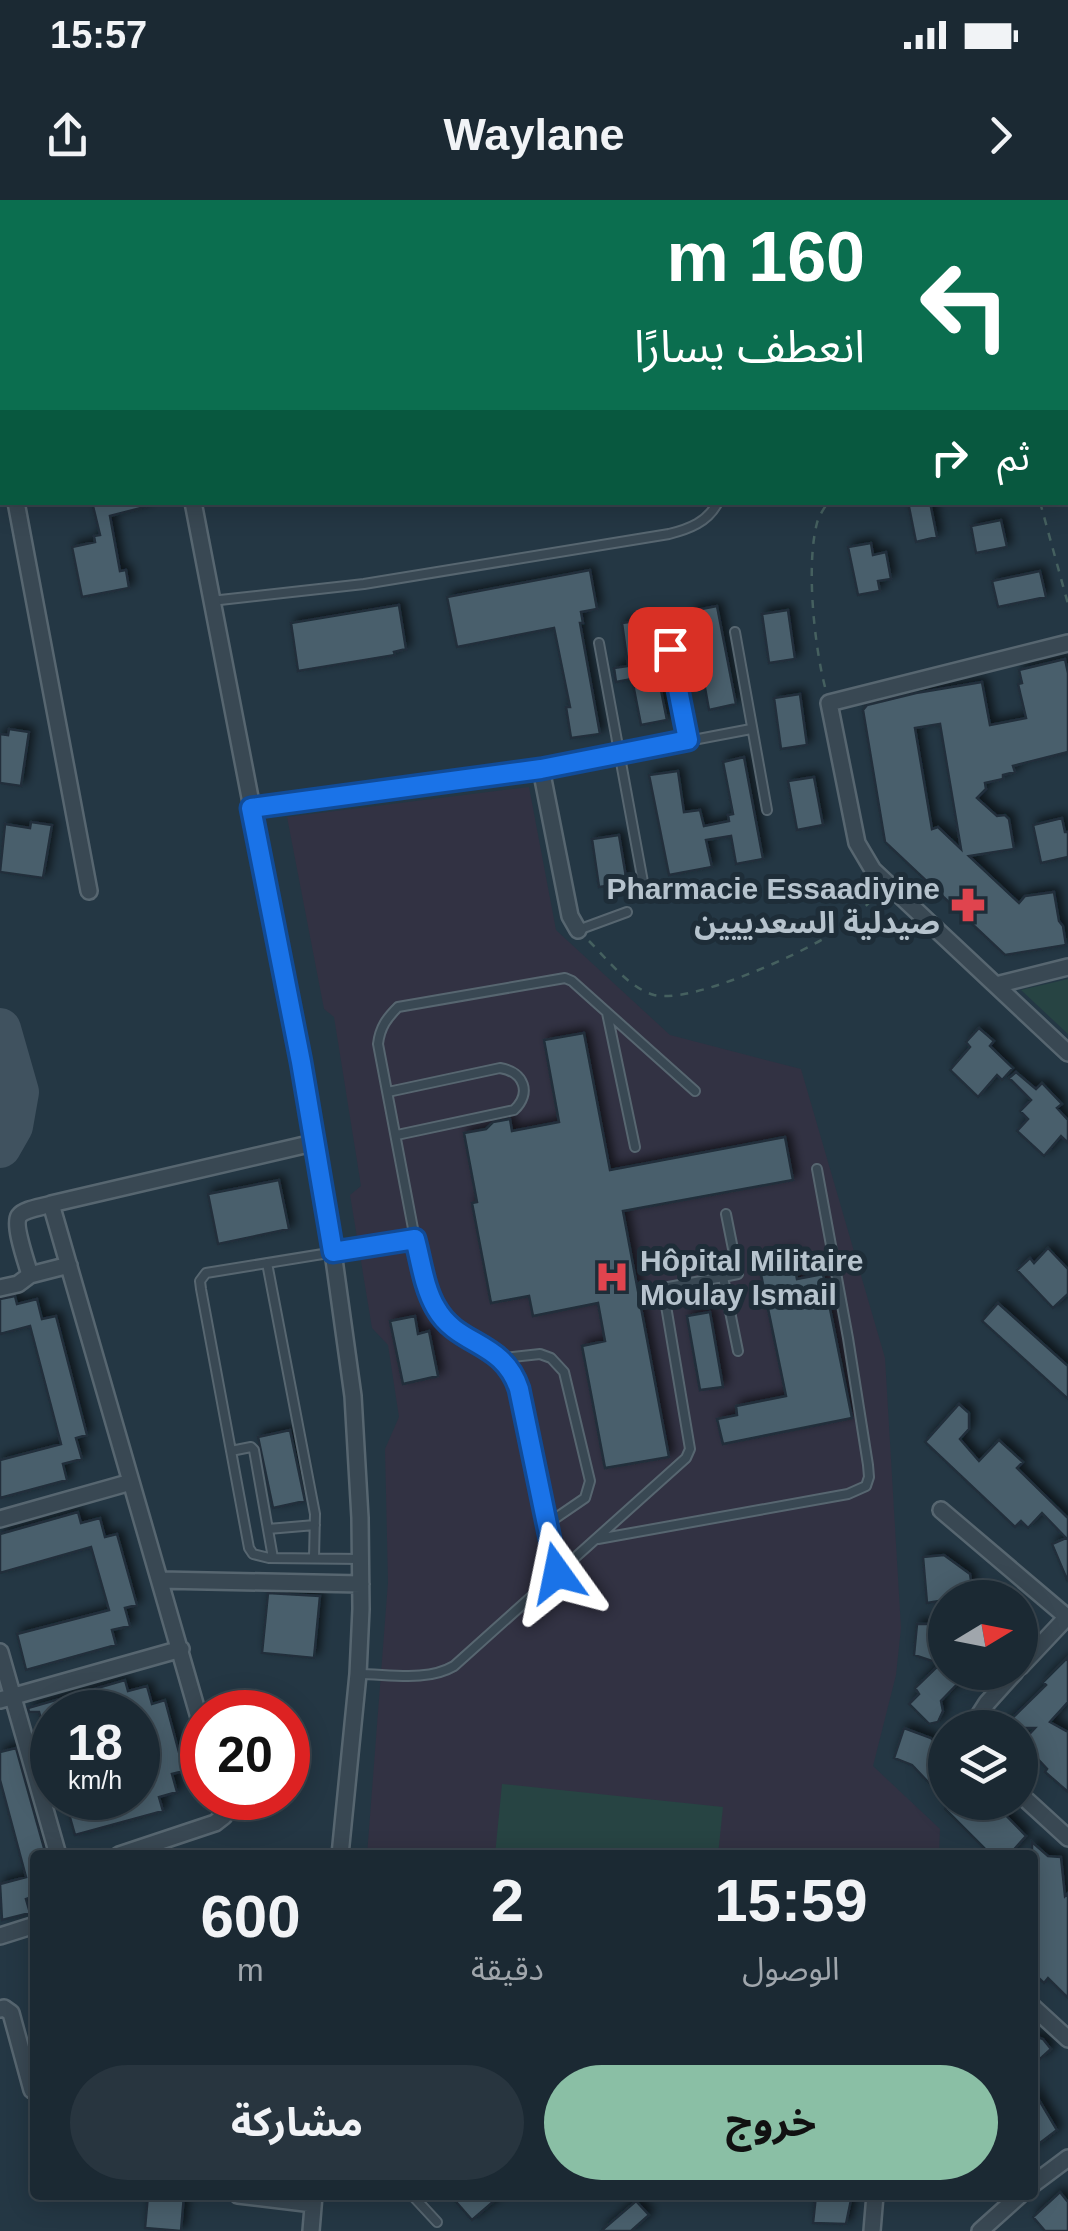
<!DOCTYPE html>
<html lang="ar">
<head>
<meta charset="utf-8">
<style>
	:root { --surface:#1b2933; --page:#28353f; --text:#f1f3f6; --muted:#a0a6ac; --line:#39454e; --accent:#8abfa5 }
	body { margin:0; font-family:Helvetica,"Noto Sans Arabic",sans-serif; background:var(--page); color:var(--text); direction:rtl; height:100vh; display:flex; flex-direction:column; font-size:38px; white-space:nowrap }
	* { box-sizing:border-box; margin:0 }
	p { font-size:32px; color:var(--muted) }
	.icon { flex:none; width:55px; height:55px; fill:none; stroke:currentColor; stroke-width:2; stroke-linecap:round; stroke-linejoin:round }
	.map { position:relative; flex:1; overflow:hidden; direction:ltr }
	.panel { position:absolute; left:30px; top:1650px; width:1008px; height:350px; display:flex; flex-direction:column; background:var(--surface); border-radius:10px; box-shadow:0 5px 25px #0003,0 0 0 2px var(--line); direction:rtl }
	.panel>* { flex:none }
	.banner { position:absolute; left:0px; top:0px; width:1070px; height:305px; box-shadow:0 5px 25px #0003,0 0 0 2px var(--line); direction:rtl; background:#0b6e4f; color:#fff; overflow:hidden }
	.needle { width:65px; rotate:80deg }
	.controls { position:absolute; left:928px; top:1380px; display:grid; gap:20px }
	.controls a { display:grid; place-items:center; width:110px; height:110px; border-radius:50%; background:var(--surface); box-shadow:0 5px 25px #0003,0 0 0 2px var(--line); font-size:50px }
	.speed { position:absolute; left:30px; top:1490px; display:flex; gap:20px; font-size:50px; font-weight:700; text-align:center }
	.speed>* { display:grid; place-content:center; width:130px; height:130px; border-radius:50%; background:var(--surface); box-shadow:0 5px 25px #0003,0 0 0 2px var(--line); line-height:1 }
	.speed small { font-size:25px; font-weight:400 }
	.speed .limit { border:15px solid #d22; background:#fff; color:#111 }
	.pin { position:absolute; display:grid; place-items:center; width:85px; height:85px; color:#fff; margin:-42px; border-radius:20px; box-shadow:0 5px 15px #0006 }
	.me { position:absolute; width:110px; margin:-55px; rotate:348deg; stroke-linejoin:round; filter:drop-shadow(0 0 8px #0008) }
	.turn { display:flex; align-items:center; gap:35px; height:210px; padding:0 40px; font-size:45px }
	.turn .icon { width:130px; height:130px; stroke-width:2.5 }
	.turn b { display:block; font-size:70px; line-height:85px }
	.then { display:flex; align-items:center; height:95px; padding:0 40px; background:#0003; gap:20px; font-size:38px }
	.eta { display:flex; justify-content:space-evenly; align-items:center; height:170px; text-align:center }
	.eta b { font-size:60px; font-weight:700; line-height:70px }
	.primary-button { display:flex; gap:20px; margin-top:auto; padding:20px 40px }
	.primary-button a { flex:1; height:115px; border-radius:60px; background:var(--accent); color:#111; font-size:40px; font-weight:700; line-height:115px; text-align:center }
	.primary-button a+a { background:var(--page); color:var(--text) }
	.status { display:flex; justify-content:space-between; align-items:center; height:70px; padding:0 50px; background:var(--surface); direction:ltr }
	.status svg { height:28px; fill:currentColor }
	header { display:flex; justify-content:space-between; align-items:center; height:130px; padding:0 40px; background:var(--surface); font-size:45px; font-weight:700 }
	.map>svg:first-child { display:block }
</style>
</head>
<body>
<div class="status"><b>15:57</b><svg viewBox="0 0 49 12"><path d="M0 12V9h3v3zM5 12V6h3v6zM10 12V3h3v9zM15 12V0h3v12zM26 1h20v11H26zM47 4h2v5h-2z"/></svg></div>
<header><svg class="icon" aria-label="forward" viewBox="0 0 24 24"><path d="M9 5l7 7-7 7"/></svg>Waylane<svg class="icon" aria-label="share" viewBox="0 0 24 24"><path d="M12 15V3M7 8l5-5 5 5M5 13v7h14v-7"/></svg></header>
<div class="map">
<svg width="1068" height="2031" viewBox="0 0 1068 2031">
	<defs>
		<filter id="shadow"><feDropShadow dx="4.5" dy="-4.5" stdDeviation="5" flood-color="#0009"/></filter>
	</defs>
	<rect width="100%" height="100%" fill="#243744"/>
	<!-- medical -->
	<path fill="#323243" d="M529,587L556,730L670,835L801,869L885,1158L901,1428L896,1475L873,1566L940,1629L939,1655H367L388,1382L385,1249L399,1217L388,1145L372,1128L350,995L361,986L334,817L324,809L287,617Z"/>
	<!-- green -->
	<path fill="#274443" d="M1068,779V834L1021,790Z
		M502,1584L723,1607L718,1655H495Z"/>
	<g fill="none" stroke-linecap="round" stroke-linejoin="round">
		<!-- taxiway -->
		<path stroke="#40525f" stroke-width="42" d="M0,829L18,892L12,926L0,947"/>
	</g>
	<!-- building -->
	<path fill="#4a5f6c" stroke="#202f3a" stroke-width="2.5" fill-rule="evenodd" filter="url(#shadow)" d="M92,302H145V307L110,316L120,371L126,370L129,388L82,397L72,347L95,342L94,336L100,335Z
		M908,302H930L937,337L916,342Z
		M1001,320L1007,347L976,353L971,326Z
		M871,343L873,355L886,352L891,379L878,381L880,391L858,395L848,347Z
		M590,370L597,409L581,412L583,423H580L600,534L571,538L566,507H570L554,428L457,447L447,397Z
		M1040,371L1046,397L998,407L992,381Z
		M399,405L406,449L394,452L395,455L298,471L291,423Z
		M717,406L736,504L709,510L691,411Z
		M788,410L795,459L769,463L762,414Z
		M650,419L653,450L667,520L641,525L632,479L616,482L614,468L628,466L622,423Z
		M1065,459L1068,473V552L1013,566L1015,572L1003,575V579L985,583L986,589L977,598L997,616L1005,615L1009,619L1014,649L969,656L1019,703L1025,696L1054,692L1059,721L1063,726L1066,745L1005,755L885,642L863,510L867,505L916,493L982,482L990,525L1026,518L1018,484L1022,483L1019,470ZM940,524L961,649L938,627L932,629L915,528Z
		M800,494L807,545L781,549L774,498Z
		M9,529L29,532L21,586L0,583V534L8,535Z
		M744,557L763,659L736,664L731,636L706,640L712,667L669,675L649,575L678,571L684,612L700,610L704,626L729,621L728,615L733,614L723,562Z
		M814,577L823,625L797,630L788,581Z
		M1062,618L1065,632H1068V657L1041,663L1033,625Z
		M31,622L52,625L43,678L0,672L5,624L30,628Z
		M619,635L627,683L599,687L592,639Z
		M979,828L994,841L990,846L1013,868L1002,880L997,875L978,897L950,870L970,847L966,842Z
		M584,833L610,970L785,937L793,980L623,1011L669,1257L605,1268L582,1146L605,1141L598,1103L533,1116L529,1096L491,1103L472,1003L477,1002L464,933L486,929L493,922L510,919L512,931L559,922L544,840Z
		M1016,872L1036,889L1042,883L1062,904L1057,908L1068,920V943L1061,936L1044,956L1017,931L1028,919L1020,911L1031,900L1009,878Z
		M279,980L289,1029L218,1044L208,994Z
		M1048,1048L1068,1069V1094L1053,1108L1017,1070L1030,1058L1034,1063Z
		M792,1053L797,1079L823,1074L852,1218L723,1244L717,1219L737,1215L736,1206L786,1196L758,1060Z
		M15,1096L17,1104L37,1099L42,1119L56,1116L87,1235L76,1238L82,1259L63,1264L67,1280L0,1298V1260L61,1244L30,1126L0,1134V1099Z
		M998,1103L1068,1166V1199L982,1121Z
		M710,1112L723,1187L700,1190L687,1116Z
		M415,1116L418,1134L429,1131L438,1176L403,1184L390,1121Z
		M959,1204L969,1213V1229L960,1239L979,1261L999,1240L1023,1262L1017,1268L1068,1318V1382L1052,1344L1066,1338L1042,1313L1028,1328L1021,1321L1015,1327L925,1242Z
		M290,1230L305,1301L273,1308L258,1237Z
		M78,1312L81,1323L100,1318L105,1337L117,1334L137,1405L125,1408L130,1426L112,1430L116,1445L26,1470L17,1434L109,1410L91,1347L0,1373V1334Z
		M944,1355L970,1374L974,1398H945V1400L927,1403L923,1357Z
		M268,1393L320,1396L314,1458L262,1453Z
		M917,1424H931L935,1462L914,1455Z
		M1068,1457V1502L1050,1522L1068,1532V1592L1045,1572L1047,1569L1022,1542L1035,1528H1002L1046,1485L1043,1482Z
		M945,1459V1472H969L941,1501L943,1511L938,1522L929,1524L909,1504L919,1494L915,1488Z
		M125,1480L128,1491L147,1486L152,1504L165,1500L184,1571L172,1574L177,1592L159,1597L163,1611L75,1635L65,1600L76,1598H138V1581L155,1576L138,1512H52V1547H49L39,1512H29L28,1508Z
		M904,1528L931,1538L945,1554V1569L930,1584L912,1565L894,1558Z
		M16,1548L46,1655H35V1696L26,1699L30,1713L2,1720L0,1684L26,1677L0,1580V1552Z
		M951,1602H993L1026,1636L1009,1655H991L945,1609Z
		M1032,1642L1048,1656L1061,1657L1065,1696L1068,1693V1798L1048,1778L1044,1783L1032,1772Z
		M1032,1835L1043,1839L1051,1849L1040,1859L1032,1849Z
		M1032,1888L1057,1930L1032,1949Z
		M1060,1992L1068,2002V2031H1045L1033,2017Z
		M148,1995H184L181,2031L145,2028Z
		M450,1995H501L472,2020Z
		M816,1995H852L846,2024L813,2023Z
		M636,2001L649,2015L631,2031H601Z"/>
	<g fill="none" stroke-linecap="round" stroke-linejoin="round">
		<!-- service casing -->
		<g stroke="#576670" stroke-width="12">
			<path id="service" d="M211,401L364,384L669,334C689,329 708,322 718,302
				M735,432L767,610
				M599,443L643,682
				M670,449L688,540
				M541,569L751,529
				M578,730L627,712
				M607,813L635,947
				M388,892L500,868C524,872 532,893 514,910L397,935
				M415,1039L378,844C380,827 387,818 398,807L565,778L572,781L695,891
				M267,1063L315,1314L314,1358
				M723,1077L738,1074L726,1014
				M503,1158L540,1154L551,1158L564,1172L590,1281L585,1298L547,1324
				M231,1251L251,1247L254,1250L273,1358
				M268,1329L315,1325
				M598,1339L848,1294L866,1286L869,1277L868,1265L848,1138L817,969
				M361,1359L269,1358L253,1354L249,1348L201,1089L200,1081L206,1073L415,1039L436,1109L454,1129L503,1158L515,1178L557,1373
				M358,1474C389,1474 427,1482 454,1466L686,1258L690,1249L663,1088L723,1077L738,1151
				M412,1995L437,2022"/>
		</g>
		<!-- minor casing -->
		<g stroke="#576670" stroke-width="20">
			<path id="minor" d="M137,0V2
				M191,2L193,0
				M1068,124V123
				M0,215L2,228
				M16,302L89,691
				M193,302L301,862L333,1052L353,1196L360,1318L361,1409L358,1474L340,1655
				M1068,443L829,503L857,643L873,670L1068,853
				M251,608L541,569L570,716L578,730
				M996,785L1068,767
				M51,1004L202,1528
				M30,1075L69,1065
				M0,1088L18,1084L30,1075C27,1064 13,1025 19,1016C24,1009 43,1007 51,1004L313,943
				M941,1310L1068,1418
				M0,1319L131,1282
				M160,1380L361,1384
				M0,1452L58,1655
				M1020,1467L1067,1417
				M0,1500L181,1449
				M971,1528L987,1503L1015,1472
				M1020,1594L1068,1638
				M119,1655L215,1623L224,1616L222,1598
				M0,1736L35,1725
				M1032,1806L1068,1839
				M0,1809L4,1808L11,1813L32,1890
				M1032,1985L1068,1958
				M238,1995L313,2004
				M311,2031L314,1995
				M872,2031L875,1995
				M980,2031L1020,1995"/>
		</g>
		<!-- path -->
		<path stroke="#45605f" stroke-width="2.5" stroke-dasharray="8 8" stroke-linecap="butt" d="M926,2L927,0
			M1040,302L1068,404
			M825,487C814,444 806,365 817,323C819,315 824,309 828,302
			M589,741C607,759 629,788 654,795C690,804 796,756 828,736C845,725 860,712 875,697"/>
		<!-- service -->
		<use href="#service" stroke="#394853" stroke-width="8"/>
		<!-- minor -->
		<use href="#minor" stroke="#394853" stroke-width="15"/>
	</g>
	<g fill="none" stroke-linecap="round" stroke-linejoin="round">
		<!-- route casing -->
		<g stroke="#114b97" stroke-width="25">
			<path id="route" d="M557,1373L519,1189C503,1140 458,1147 436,1108C424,1088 421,1061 415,1039L333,1052L301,862L251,608L541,569L688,540L670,449"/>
		</g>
		<!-- route -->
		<use href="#route" stroke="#1a73e8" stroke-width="18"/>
	</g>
	<!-- icons -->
	<defs>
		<g id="pharmacy-bare" transform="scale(2.7)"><path d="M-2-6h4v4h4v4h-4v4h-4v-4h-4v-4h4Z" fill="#e0444e" stroke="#1e2d38" stroke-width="2.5" paint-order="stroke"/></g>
		<g id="hospital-bare" transform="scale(2.7)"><path d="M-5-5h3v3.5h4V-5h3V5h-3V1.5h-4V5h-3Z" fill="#e0444e" stroke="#1e2d38" stroke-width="2.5" paint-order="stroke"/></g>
	</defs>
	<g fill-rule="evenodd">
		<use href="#pharmacy-bare" x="968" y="705"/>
		<use href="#hospital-bare" x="612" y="1077"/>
	</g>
	<g text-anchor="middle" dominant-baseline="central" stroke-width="10" stroke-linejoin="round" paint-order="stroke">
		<!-- poi labels -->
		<g font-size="30" font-weight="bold" fill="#b6c3cd" stroke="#1e2d38" text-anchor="end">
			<text x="940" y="688">Pharmacie Essaadiyine<tspan x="940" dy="34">صيدلية السعدييين</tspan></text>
			<text x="640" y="1060" text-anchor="start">Hôpital Militaire<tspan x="640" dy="34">Moulay Ismail</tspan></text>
		</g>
	</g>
</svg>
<div class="controls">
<a><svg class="needle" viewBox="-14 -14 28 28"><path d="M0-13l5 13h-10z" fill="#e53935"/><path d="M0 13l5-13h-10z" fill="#a0a6ac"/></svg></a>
<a><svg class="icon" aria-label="layers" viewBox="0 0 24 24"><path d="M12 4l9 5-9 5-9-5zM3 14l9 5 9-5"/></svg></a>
</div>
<div class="speed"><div>18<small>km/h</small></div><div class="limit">20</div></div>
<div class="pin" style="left:670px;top:449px;background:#d93025"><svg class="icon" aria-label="arrive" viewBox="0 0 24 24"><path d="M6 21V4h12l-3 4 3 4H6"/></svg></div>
<svg class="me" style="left:557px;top:1373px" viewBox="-20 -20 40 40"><path d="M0-17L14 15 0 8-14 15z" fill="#1a73e8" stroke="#fff" stroke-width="4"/></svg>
<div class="banner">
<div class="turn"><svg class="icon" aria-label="left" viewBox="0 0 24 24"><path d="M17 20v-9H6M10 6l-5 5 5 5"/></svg><div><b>160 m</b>انعطف يسارًا</div></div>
<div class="then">ثم<svg class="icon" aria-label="right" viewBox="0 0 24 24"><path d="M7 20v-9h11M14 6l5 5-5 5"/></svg></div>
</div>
<section class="panel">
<div class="eta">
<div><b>15:59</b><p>الوصول</p></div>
<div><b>2</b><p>دقيقة</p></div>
<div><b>600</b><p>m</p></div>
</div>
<div class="primary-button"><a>خروج</a><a>مشاركة</a></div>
</section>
</div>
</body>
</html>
